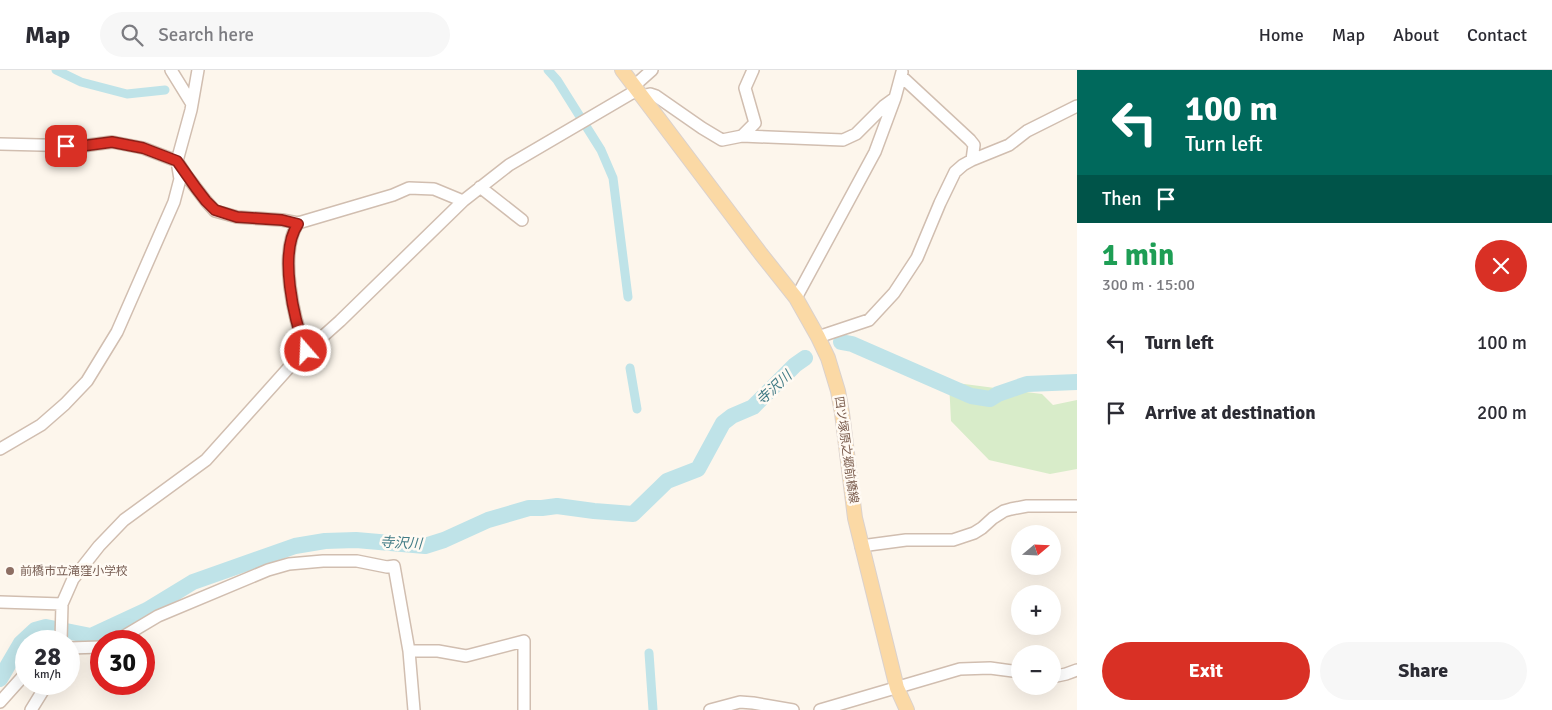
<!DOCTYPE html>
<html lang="en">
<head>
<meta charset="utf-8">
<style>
	:root { --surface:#fff; --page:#f7f7f7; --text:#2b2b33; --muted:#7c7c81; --line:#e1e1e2; --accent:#d93025 }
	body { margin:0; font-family:Signika,"Noto Sans JP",sans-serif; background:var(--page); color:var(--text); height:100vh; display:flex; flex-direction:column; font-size:19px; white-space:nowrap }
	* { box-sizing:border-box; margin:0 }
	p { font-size:16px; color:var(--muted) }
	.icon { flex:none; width:28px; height:28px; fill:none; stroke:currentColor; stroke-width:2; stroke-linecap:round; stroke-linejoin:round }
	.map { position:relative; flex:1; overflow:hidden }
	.details { display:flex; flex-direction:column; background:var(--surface); width:475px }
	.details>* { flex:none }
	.top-card { background:#00695c; color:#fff; overflow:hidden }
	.needle { width:32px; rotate:71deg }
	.buttons { position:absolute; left:1011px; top:455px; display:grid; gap:10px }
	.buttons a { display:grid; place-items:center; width:50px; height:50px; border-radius:50%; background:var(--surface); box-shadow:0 5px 20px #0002; font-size:25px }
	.speed { position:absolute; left:15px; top:560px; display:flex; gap:10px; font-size:25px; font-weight:700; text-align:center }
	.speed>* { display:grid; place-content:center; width:65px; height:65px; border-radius:50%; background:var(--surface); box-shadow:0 5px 20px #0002; line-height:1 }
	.speed small { font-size:12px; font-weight:400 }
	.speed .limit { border:8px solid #d22; background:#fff; color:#111 }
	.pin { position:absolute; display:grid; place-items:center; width:42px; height:42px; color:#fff; margin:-21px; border-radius:10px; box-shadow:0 2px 8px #0006 }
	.me { position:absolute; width:55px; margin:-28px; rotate:341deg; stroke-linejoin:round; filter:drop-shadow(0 0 4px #0008) }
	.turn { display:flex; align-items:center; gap:18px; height:105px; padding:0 25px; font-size:22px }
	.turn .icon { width:65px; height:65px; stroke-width:2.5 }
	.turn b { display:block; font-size:35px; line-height:42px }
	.then { display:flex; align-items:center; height:48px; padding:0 25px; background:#0003; gap:10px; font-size:19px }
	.round { display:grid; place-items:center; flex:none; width:52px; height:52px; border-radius:26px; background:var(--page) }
	.summary { display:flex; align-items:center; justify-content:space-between; height:85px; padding:0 25px }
	h1 { font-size:30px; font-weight:700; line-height:38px; color:#1e9e55 }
	.action { display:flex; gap:10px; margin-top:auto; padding:10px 25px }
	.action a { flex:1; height:58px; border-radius:30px; background:var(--accent); color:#fff; font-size:20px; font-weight:700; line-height:58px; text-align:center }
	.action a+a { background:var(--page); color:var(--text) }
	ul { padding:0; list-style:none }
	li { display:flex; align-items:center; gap:15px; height:70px; padding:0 25px }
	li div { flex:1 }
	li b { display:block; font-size:19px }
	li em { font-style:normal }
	header { display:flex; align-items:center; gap:30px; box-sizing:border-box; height:70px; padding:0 25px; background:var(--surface); border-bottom:1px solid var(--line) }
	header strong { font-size:24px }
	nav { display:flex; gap:28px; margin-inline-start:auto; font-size:18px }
	.search { width:350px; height:45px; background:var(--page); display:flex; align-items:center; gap:12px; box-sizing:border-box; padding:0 18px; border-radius:28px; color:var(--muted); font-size:19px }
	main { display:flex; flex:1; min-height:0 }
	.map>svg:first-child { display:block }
</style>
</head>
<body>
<header>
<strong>Map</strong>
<div class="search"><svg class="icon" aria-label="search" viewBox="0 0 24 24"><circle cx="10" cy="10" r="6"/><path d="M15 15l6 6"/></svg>Search here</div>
<nav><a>Home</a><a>Map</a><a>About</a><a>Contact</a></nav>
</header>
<main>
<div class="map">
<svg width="1077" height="640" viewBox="0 0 1077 640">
	<rect width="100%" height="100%" fill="#fdf6ec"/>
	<!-- green -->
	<path fill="#d8ecc9" d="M949,312L1042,324L1053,335L1077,330V399L1050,404L989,390L951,351Z"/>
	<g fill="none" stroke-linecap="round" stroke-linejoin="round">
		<!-- canal -->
		<path stroke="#bfe3e8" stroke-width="9" d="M56,0L81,12L127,24L165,20
			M548,0L557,10L601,80L613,108L628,227
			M630,298L637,339
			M649,583L653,640"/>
		<!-- river -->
		<path stroke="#bfe3e8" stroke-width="16" d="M841,272L852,274L971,326L990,329L998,324L1027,314L1077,312
			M0,609L21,573L35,560L46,557L91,566L147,540L193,512L295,476L325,471L356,470L425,476L444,470L488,450L529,438H542L557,436L594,441L633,444L667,411L698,399L723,353L732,346L753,337L795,295L805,288"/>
		<!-- minor casing -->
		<g stroke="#d1beb0" stroke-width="14">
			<path id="minor" d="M171,0L192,34
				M634,16L652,0
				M641,26L650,24L656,26L702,58L722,70L742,66L843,70L856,64L884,36L895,28
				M742,66L755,53L745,18L753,0
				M0,74L82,76L112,72L143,78L177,91L186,105L206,131L215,141L237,147L282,150L298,153L393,125L409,118L434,119L463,131
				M972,90L1009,75L1027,61L1077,36
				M480,117L522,150
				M298,153C278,184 294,249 306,281
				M796,228L875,82L895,28L902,2
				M818,267L869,250L894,223L917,188L940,133L955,102L963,95L972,90L974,75L970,70L901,6
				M0,379L41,355L65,334L87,311L117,262L174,132L180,109L177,91L191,40L198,0
				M861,476L906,470H953L974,463L982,458L993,448L1004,441L1011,439L1027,436H1077
				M0,532L62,534
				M61,571L62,534L73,509L99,476L124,450L206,390L293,293L340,251L463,131L509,95L637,20
				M116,571L158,546L268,500L289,494L323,491H357L387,497L394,496L409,581L414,640
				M69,578L101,577
				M409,581H438L466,586L524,571V640
				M1052,607L1066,604L1077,600
				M0,632L26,603
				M31,640L47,614
				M710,640L740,632L753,633L793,640
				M820,640L960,599L990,598L1020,602"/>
		</g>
		<!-- major casing -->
		<g stroke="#dad1cd" stroke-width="16">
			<path id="major" d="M622,0L761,184L796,228L818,267L828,288L838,321L842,343L855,448L897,618L907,640"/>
		</g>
		<!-- minor -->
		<use href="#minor" stroke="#fff" stroke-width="11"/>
		<!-- major -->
		<use href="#major" stroke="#fbd9a5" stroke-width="14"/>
	</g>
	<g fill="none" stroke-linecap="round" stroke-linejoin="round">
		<!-- route casing -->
		<g stroke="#8d1f18" stroke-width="12">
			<path id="route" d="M66,76H82L112,72L143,78L177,91L196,118L206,131L215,140L237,147L282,150L298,154C278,183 294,250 306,281"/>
		</g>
		<!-- route -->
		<use href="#route" stroke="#d93025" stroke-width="9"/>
	</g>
	<!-- markers -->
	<circle fill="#8d6e63" stroke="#fffaf3" stroke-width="2" cx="10" cy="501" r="5"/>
	<g text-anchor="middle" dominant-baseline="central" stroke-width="5" stroke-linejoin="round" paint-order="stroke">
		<!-- street labels -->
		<g font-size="12" fill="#7a5c4d" stroke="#fffaf3">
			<text transform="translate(846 380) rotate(82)">四ツ塚原之郷前橋線</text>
		</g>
		<!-- education labels -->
		<g font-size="12" fill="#785e54" stroke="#fffaf3" text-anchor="start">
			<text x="20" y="501">前橋市立滝窪小学校</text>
		</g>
		<!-- water labels -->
		<g font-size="14" font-style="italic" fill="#437c86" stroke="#fffaf3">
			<text transform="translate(774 318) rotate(-43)">寺沢川</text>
			<text transform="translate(401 473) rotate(3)">寺沢川</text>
		</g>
	</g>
</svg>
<div class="buttons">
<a><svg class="needle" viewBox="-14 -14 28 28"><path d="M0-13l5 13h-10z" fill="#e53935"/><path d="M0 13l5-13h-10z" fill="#7c7c81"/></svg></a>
<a>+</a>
<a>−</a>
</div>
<div class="speed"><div>28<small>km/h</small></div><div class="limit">30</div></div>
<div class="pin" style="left:66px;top:76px;background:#d93025"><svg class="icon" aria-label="arrive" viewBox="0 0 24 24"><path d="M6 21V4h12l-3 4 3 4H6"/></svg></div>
<svg class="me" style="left:306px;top:281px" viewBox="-20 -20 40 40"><circle r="17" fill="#d93025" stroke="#fff" stroke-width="3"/><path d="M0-11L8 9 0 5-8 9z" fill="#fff"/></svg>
</div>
<section class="details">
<div class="top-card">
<div class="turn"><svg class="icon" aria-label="left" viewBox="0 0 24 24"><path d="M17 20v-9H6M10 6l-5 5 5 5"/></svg><div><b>100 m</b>Turn left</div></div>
<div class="then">Then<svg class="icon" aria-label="arrive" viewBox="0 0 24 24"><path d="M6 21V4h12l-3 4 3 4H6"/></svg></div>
</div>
<div class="summary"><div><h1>1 min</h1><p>300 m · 15:00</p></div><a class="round" style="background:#d93025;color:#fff"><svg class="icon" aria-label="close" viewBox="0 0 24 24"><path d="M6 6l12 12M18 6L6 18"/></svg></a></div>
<ul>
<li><svg class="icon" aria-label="left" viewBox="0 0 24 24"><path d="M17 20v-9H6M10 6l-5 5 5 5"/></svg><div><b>Turn left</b></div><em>100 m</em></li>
<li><svg class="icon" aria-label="arrive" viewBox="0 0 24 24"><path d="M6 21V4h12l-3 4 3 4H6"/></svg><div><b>Arrive at destination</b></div><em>200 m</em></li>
</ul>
<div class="action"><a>Exit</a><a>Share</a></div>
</section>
</main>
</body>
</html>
